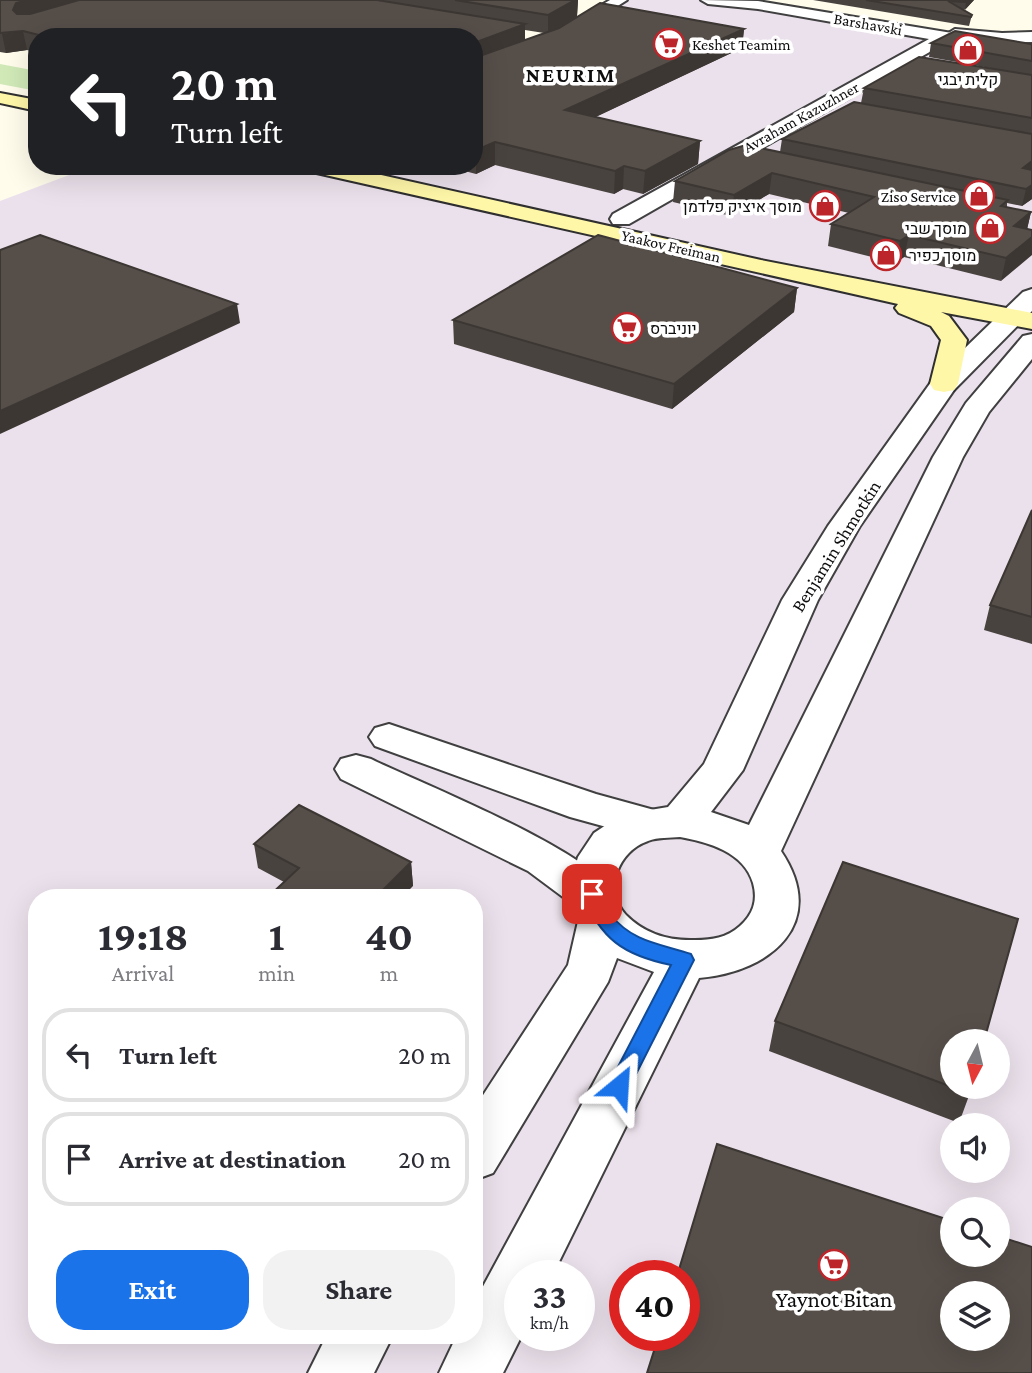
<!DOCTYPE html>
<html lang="en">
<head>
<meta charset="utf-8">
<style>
	:root { --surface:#fff; --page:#f2f2f3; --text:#2b2b33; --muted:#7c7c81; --line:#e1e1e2; --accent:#1a73e8 }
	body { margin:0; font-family:"Crimson Pro",Heebo,serif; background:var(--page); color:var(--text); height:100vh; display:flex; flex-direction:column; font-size:26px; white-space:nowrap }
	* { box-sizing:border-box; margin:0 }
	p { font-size:23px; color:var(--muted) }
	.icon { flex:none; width:38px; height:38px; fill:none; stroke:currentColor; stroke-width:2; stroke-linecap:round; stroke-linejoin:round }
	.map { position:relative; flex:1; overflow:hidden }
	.drawer { position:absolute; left:28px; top:889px; width:455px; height:455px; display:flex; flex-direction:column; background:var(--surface); border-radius:28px; box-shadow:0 7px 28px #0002 }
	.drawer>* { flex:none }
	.hud { position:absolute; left:28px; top:28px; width:455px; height:147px; border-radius:28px; box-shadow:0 7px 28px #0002; background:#202124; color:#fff; overflow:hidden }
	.needle { width:46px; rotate:187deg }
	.buttons { position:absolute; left:940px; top:1029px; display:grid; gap:14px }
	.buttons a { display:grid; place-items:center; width:70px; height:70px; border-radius:50%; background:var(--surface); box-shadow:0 7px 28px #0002; font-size:35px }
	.speed { position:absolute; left:504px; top:1260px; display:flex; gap:14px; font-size:35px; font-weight:700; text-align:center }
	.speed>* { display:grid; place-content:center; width:91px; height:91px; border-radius:50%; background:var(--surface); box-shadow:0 7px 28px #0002; line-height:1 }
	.speed small { font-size:18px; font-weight:400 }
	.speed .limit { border:10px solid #d22; background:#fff; color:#111 }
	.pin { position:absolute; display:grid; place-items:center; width:60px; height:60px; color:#fff; margin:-30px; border-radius:14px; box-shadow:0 4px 10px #0006 }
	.me { position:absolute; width:77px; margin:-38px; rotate:27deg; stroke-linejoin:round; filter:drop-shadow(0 0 5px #0008) }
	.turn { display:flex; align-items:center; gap:24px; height:147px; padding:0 28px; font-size:32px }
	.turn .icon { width:91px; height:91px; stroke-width:2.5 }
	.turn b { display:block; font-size:49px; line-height:60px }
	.eta { display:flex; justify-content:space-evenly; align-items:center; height:119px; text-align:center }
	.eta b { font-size:42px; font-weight:700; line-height:49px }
	.primary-button { display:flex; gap:14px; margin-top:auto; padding:14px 28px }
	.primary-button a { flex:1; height:80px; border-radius:28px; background:var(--accent); color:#fff; font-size:28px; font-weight:700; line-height:80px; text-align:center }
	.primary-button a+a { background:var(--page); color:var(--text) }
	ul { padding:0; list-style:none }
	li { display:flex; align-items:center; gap:21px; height:94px; margin:0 14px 10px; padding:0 14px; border:4px solid var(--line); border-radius:28px }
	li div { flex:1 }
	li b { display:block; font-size:26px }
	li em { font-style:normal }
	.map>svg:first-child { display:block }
</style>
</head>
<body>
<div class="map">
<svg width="1032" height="1373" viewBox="0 0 1032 1373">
	<rect width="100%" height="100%" fill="#fffcec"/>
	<!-- industrial -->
	<path fill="#ebe1ec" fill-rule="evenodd" d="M610,0H708L758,5L1032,47V1373H0V201L93,166H474L571,24ZM37,898H474V1335H37ZM952,1041H998V1087H952ZM952,1125H998V1171H952ZM952,1209H998V1255H952ZM520,1276H579V1335H520ZM625,1276H684V1335H625ZM952,1293H998V1339H952Z"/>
	<!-- green -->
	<path fill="#d0e9b7" d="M0,64L37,71V91L0,84Z"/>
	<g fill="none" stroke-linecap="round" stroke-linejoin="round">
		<!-- minor casing -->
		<g stroke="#404040" stroke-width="4">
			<path id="minor" d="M610,0H627L558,44L474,76V65L546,38Z
				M701,0L758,1L952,33L960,38L958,41L947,42L629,224H613L610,219L613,214L929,39L758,9L708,4Z
				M389,724L596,794L665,813L672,824L665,835L650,839L570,817L375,746L369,737L375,728Z
				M356,755L371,759C422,784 590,850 614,894L607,906L591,911L575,906L528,871L341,779L335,769L341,759Z"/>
		</g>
		<!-- tertiary casing -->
		<g stroke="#404040" stroke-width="4">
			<path id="tertiary" d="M955,29L1002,33L1032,32V42L1002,43L949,37L947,34Z
				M1032,289V311L954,390L860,526L818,600L743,770L711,812L749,825L933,457L966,403L1023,336L1032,334V359L989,412L963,457L781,851C829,922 772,972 699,978L552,1276H520L522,1335L503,1373H439L457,1335H474V1303L654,972L617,958L608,982L493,1173L474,1180V1109L568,965L579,917L572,900L570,885L578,857L594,833L609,823L644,811L668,807L704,764L782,600L828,526L934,378L1023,292ZM680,837C708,842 744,852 753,883C758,901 753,914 740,926C727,938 711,940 695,940C669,941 645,934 626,915C603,890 618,851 648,841C658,837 670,838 680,837Z
				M327,1335H393L374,1373H308Z"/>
		</g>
		<!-- secondary casing -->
		<g stroke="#2f2f2f" stroke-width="4">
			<path id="secondary" d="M0,93L37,100V111L0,103Z
				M302,166H341L761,260L1032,313V329L941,312L949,316L967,340L958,384L954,390L944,392L934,390L930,384L941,340L931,326L899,313L895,308L898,304L312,172L305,170Z"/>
		</g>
		<!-- minor -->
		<use href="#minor" fill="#fff" fill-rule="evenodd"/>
		<!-- tertiary -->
		<use href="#tertiary" fill="#fff" fill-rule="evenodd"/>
		<!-- secondary -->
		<use href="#secondary" fill="#fff7a8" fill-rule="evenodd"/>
	</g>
	<!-- wall -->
	<path fill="#49433f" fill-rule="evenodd" d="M0,0H578L577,16L744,29L742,48L595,117L700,141L698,164L643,194L623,189L614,194L495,165L476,174L446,166H474V37H37V53L27,50L6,53L0,52ZM525,30L544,33L525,40Z
		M813,0H974L964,10L972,15L969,26Z
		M931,43L1032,45V199L1022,206L1007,203V207L1031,212L1027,229L1001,281L904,257L896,263L828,246L831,224L849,213L769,194L731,216L673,202L675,181L780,152L782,139L1018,132L861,103L864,88L996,69L929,57Z
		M797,288L794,312L672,409L454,344L453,320Z
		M1032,510V644L984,630L990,605Z
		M254,844L411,862L413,886L284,882L258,868Z
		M775,1021L970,1093L959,1123L769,1051Z"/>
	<!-- shaded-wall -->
	<path fill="#3c3733" d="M28,0H93L20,21L13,10L16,3Z
		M575,0H578L577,16L548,34V15Z
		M968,0H974L965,10L966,2Z
		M525,24V43L474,62V43Z
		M744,29L742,48L564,132L565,110Z
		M23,31L27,50L6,53L2,34Z
		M700,141L698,164L643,194L645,171Z
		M495,142V165L476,174V151Z
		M1032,161V175L1023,168Z
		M624,166L623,189L614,194L615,171Z
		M772,173L769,194L731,216L734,195Z
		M1032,185V199L1022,206L1026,189Z
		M1031,212L1026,234L1014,226Z
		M909,235L904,257L896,263L900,241Z
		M1032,237V255L1001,281L1006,258Z
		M797,288L794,312L672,409L674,384Z
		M237,304L240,323L0,434V411Z
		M411,862L413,886L401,898H375Z"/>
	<!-- building -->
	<path fill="#554e49" stroke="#3c3733" stroke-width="2" fill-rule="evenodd" d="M0,0H28L16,3L13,10L17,14H30L79,0H377L525,24L474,43V37H47L23,31L0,33Z
		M455,0H575L548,15Z
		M866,0H968L966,2L948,1L972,15L971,17Z
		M600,3L744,29L565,110L700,141L645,171L624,166L615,171L495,142L474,151V58L559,28Z
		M955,31L1031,44L1032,45V61L931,43Z
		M919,57L1032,75V118L864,88Z
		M854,102L1032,134V161L1023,168L1032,170V185L1026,189L782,139Z
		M746,145L1008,200L1001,206L1031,212L1014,226L1032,230V237L1006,258L909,235L900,241L831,224L874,197L772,173L734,195L675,181L729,150Z
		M40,235L237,304L0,411V250Z
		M598,235L797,288L674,384L453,320Z
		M1032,510V617L990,605Z
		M299,805L411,862L375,898H267L299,868L254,844Z
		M843,862L1018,919L984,1041H952V1087L775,1021Z
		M953,1087H972L970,1093Z
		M717,1144L952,1221V1255H998V1236L1032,1247V1373H647L659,1335H684V1276H677ZM952,1293H998V1339H952Z"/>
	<!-- route -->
	<path fill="#1a73e8" stroke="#114b97" stroke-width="2" d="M592,887L598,889C603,897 605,907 611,915C632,942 661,944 691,954L694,960L627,1092L619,1095L612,1092L608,1086L671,965C623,955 601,939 582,894L585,889Z"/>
	<!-- icons -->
	<defs>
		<g id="supermarket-ring" transform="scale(1.575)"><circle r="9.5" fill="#fff" stroke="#bc252a" stroke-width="1.5"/><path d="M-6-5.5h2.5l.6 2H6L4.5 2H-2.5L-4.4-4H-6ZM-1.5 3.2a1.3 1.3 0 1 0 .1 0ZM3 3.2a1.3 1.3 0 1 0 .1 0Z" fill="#bc252a"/></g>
		<g id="shop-ring" transform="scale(1.575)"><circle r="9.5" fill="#fff" stroke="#bc252a" stroke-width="1.5"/><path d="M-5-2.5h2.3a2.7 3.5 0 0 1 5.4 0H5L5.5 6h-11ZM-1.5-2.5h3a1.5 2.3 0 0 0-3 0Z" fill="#bc252a"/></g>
	</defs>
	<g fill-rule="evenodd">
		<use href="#supermarket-ring" x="669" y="44"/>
		<use href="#shop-ring" x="968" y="50"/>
		<use href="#shop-ring" x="979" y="196"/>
		<use href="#shop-ring" x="825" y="206"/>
		<use href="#shop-ring" x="990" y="228"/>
		<use href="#shop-ring" x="886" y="255"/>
		<use href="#supermarket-ring" x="627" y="328"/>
		<use href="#supermarket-ring" x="834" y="1265"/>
	</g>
	<g text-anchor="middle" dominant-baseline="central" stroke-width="7" stroke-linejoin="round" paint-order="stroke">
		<!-- far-street labels -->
		<g font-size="16" fill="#0d0d0d" stroke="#fff">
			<text transform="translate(868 24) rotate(10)">Barshavski</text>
			<text transform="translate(801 117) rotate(-29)">Avraham Kazuzhner</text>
			<text transform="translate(671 246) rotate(13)">Yaakov Freiman</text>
		</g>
		<!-- far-poi labels -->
		<g font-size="16" fill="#0d0d0d" stroke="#fff" text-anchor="start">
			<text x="692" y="44">Keshet Teamim</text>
			<text x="968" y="79" text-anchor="middle">קלית יבגי</text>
			<text x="956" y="196" text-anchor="end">Ziso Service</text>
			<text x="802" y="206" text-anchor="end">מוסך איציק פלדמן</text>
			<text x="967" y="228" text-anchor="end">מוסך שבי</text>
			<text x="909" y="255">מוסך כפיר</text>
			<text x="650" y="328">יוניברס</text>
		</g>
		<!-- street labels -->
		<g font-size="19" fill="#0d0d0d" stroke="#fff">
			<text transform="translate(836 546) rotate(-58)">Benjamin Shmotkin</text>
		</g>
		<!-- far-district labels -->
		<g font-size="21" font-weight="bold" letter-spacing="2" fill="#0d0d0d" stroke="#fff">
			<text x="571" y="75">NEURIM</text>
		</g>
		<!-- near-poi labels -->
		<g font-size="23" fill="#0d0d0d" stroke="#fff">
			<text x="834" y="1299">Yaynot Bitan</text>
		</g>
	</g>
</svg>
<div class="buttons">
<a><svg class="needle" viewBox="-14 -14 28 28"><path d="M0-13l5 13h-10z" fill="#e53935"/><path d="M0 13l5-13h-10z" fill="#7c7c81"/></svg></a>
<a><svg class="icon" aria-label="sound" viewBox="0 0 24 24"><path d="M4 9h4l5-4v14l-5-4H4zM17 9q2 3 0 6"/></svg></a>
<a><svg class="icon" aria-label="search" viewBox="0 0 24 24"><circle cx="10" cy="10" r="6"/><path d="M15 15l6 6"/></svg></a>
<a><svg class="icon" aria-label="layers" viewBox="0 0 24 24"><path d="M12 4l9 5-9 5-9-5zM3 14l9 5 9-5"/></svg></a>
</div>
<div class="speed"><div>33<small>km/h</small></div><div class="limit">40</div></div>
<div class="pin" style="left:592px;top:894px;background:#d93025"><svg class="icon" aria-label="arrive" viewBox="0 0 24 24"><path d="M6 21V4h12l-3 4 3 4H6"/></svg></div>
<svg class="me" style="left:619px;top:1086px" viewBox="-20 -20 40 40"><path d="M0-17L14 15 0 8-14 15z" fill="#1a73e8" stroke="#fff" stroke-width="4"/></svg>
<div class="hud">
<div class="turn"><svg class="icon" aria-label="left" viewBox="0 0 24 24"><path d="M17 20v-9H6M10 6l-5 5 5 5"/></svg><div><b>20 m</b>Turn left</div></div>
</div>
<section class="drawer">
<div class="eta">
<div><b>19:18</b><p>Arrival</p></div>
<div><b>1</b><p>min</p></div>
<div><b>40</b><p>m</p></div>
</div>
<ul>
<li><svg class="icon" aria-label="left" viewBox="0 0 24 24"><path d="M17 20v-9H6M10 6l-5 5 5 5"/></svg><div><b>Turn left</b></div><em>20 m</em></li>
<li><svg class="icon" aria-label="arrive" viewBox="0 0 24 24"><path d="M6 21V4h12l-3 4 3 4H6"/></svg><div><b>Arrive at destination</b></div><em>20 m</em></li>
</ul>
<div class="primary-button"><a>Exit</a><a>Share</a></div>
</section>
</div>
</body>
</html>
